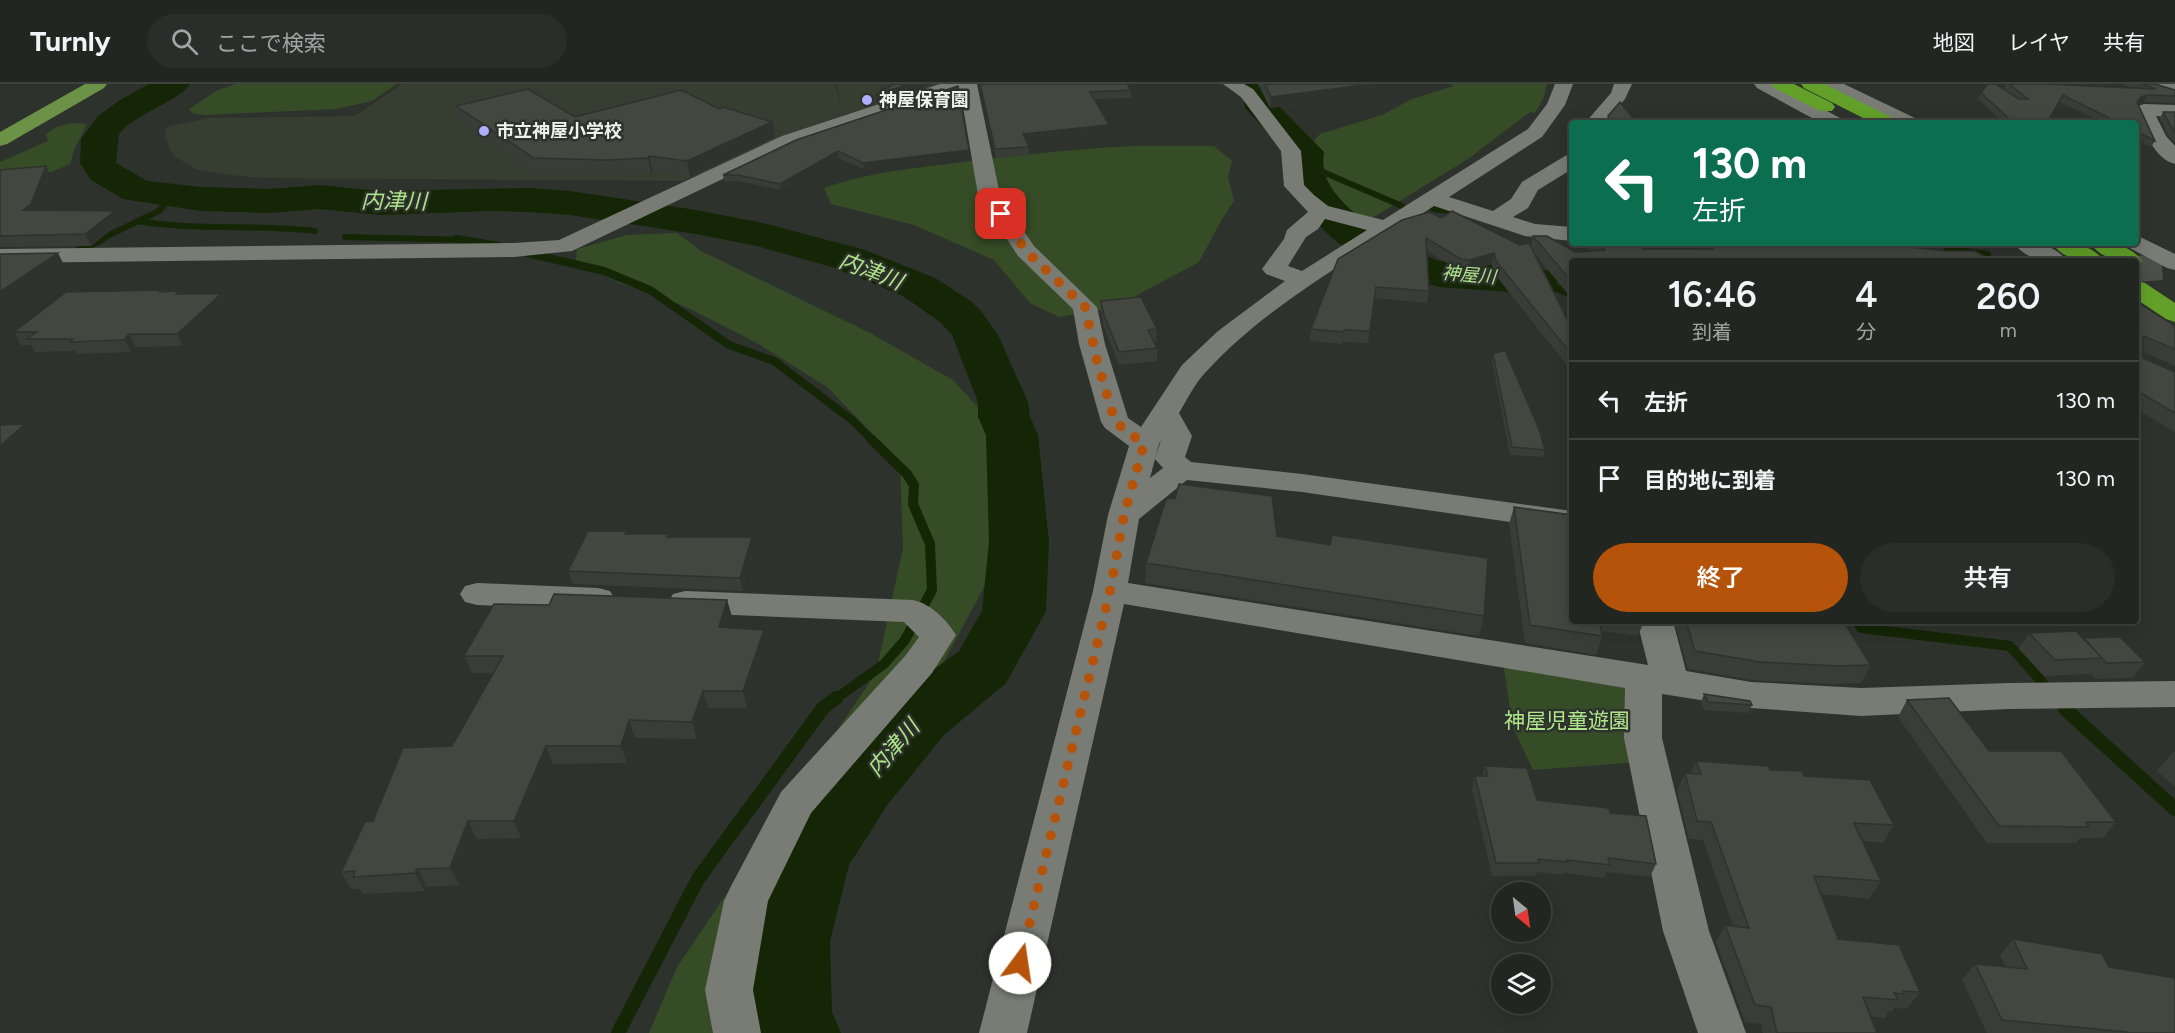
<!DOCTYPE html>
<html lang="ja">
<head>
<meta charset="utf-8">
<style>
	:root { --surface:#222621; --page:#2a2e2a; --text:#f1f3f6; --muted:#a2a5a5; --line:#3f433f; --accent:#b45309 }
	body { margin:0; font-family:Figtree,"Noto Sans JP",sans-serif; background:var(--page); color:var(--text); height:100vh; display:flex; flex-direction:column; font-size:22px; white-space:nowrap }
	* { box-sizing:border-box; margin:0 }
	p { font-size:20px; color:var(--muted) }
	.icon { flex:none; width:33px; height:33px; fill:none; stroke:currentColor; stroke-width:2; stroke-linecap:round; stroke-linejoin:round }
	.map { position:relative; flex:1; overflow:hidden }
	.side { position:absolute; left:1569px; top:174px; width:570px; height:366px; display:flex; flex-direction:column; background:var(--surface); border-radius:6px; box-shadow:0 3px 15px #0003,0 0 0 2px var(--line) }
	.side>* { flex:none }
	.banner { position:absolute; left:1569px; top:36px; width:570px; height:126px; border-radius:6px; box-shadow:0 3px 15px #0003,0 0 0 2px var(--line); background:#0b6e4f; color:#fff; overflow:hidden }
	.needle { width:39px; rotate:151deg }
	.controls { position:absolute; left:1491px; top:798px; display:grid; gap:12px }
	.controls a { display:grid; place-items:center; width:60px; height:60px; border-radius:50%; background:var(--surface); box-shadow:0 3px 15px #0003,0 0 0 2px var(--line); font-size:30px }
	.pin { position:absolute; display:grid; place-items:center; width:51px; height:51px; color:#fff; margin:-26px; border-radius:12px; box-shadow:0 3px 9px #0006 }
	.me { position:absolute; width:66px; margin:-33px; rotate:14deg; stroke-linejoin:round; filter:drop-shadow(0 0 4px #0008) }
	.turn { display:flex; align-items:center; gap:21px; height:126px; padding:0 24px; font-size:27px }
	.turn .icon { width:78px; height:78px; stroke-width:2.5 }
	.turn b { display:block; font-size:42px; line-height:51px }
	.eta { display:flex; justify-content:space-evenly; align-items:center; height:102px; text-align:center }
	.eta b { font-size:36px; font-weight:600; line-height:42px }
	.primary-button { display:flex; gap:12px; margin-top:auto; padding:12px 24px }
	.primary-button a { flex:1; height:69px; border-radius:36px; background:var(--accent); color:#fff; font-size:24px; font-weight:600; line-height:69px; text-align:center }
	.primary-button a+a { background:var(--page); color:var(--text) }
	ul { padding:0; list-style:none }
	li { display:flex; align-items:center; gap:18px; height:78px; padding:0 24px; border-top:2px solid var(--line) }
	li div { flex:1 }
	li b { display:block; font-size:22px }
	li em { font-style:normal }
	header { display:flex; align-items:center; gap:36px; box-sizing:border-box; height:84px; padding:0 30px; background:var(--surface); border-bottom:2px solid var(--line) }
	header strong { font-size:28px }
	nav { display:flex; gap:33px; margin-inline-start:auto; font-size:21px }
	.search { width:420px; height:54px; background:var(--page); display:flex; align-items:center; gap:15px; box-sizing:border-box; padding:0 21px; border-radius:33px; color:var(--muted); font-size:22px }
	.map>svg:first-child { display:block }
</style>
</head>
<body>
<header>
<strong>Turnly</strong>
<div class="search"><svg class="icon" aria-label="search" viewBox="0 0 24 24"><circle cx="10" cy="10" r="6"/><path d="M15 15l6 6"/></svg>ここで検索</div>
<nav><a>地図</a><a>レイヤ</a><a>共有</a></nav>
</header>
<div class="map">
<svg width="2175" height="949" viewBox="0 0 2175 949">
	<rect width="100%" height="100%" fill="#2e322c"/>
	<!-- built -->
	<path fill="#363d31" d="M402,0H835L841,21L837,0H944L682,97L262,94L229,91L196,85L177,74L170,66L165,52L166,43L209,34L355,32Z"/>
	<!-- green -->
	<path fill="#364c26" d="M235,0H397L372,17L336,25L203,31L192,29L189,25L218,6Z
		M1449,0H1547L1544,13L1535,29L1530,28L1468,75L1356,144L1333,140L1315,117L1299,103L1301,71L1320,50L1382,31L1412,15L1454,2Z
		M71,39L87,40L74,66L70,80L51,88L0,94V78L48,57L46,50L56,43Z
		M1132,62H1214L1232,77L1228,93L1234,117L1221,137L1199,178L1113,224L1059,233L1030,219L994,176L914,141L831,120L824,104C869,88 916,84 963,78C1020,71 1075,65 1132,62Z
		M677,149L701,167L870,249L953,296L998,345L1008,459L943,579L871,683L819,793L779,949H649L677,883L876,589L903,464L900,378L827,303L757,259L684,222L617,198L576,176L577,165L627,151Z
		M1503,578L1625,596L1640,678L1533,686L1513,644Z"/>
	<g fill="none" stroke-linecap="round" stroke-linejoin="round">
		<!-- stream-far3 -->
		<path stroke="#142605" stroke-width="6" d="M1302,79L1402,122
			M1433,125L1459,128
			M137,137C196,147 256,140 315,147
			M345,153L471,156
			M99,156L159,127L172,111"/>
		<!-- stream-far2 -->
		<path stroke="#142605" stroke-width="8" d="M456,155L499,162
			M1948,166L1987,171
			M523,168L604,187L650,206L729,261L774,277L852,336L873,357
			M69,171L102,155
			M1539,197L1572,210"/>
		<!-- stream-far1 -->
		<path stroke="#142605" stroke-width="10" d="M1857,537L1861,544L2010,562L2043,599
			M834,616L884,580L905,556L932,506L930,460L913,420L914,401L907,390L872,356"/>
		<!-- stream -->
		<path stroke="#142605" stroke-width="14" d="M2065,625L2175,725
			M618,949L698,795L823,624L836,614"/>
		<!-- river -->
		<path fill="#142605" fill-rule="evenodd" d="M149,0H190C177,19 137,28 119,50L116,79L147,97L201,103L269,105L319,101L380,107L528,104L570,107L696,126L763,139L865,166L935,194L972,218L981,227L998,251L1028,318L1030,333L1038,351L1049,458L1046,527L1006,599L945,650L888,720L849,781L830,857L832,928L841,949H753L746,928L748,857L773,774L785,752L836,680L895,614L959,567L982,527L989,458L986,351L978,333V318L952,251L940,238L903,212L835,184L757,162L696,150L570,131L528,128L490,127L380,131L319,125L269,129L201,127L123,115L91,96L80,79L81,55L98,32L120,16Z
			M1242,0H1274L1278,21L1324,68C1319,100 1342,117 1363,137C1369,143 1375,149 1377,155L1440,177L1537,184L1552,188L1559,197L1552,206L1537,210L1440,203L1399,193L1354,175L1349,164C1330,160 1293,112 1288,93C1285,85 1286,78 1288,70L1245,24Z"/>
		<!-- minor-tunnel -->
		<path stroke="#4b4f49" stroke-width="26" stroke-dasharray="26 13" stroke-linecap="butt" d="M2136,185L2164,183"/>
		<!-- minor -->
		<path fill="#787c75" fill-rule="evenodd" d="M940,0H977L1000,111L1034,162L1097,223L1105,260L1128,334L1141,343L1182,281L1218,247L1285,197L1266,190L1262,185L1284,155L1287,146L1308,128L1284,102L1281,67L1241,13L1223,0H1244L1253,5L1301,67L1304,101L1314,111L1328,122L1383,136L1528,45L1547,20L1555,0H1573L1565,21L1542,53L1449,113L1493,127L1511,115L1522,98L1565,72L1572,70V85L1538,106L1528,124L1513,133L1535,140L1572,143V157L1525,152L1434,122C1356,173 1267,220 1204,290C1194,301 1187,316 1179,329L1192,352L1185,373L1191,378L1302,390L1572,427V447L1302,408L1187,396L1139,435L1128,499L1648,581L1637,537H1673L1686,587L1751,598L1861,604L2009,599L2175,597V623L2009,625L1861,632L1751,624L1662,610V654L1709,847L1746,949H1698L1663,847L1624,654L1625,604L1124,520L1027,949H979L1093,507L1108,431L1129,362L1105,344L1101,338L1079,260L1073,225L1018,172L978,111L960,5L796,60L572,167L514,173L0,179V165L514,159L559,156L782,52ZM1325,135L1367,146L1302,187L1288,182L1306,153L1318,145ZM1161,356L1155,375L1163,384L1150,394L1159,360Z
			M1614,0H1632L1625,15L1604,39H1585L1611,9Z
			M1754,0H1776L1842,35L1844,39H1821L1757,4Z
			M1821,0H1844L1917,35L1919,39H1895L1824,4Z
			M2149,0H2175V11L2152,4Z
			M2144,20L2175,21V33L2156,32L2166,52L2175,62V80C2154,75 2143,44 2135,26L2138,22Z
			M2136,151L2175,170V186L2167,184L2128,163L2125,159H2136Z
			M2014,159C2033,159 2054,159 2067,177C2047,177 2026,177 2014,159Z
			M477,499L598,504L610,507L615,515L610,523L598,526L477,521L465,518L460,510L465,502Z
			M685,507L913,516C931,520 946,535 956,551L932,589L811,729L768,817L753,906L761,949H713L705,906L724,817L730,804L781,708L906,571L919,553L904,538L685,529L673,526L668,518L673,510Z"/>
		<!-- major -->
		<path fill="#6b9247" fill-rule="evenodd" d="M85,0H107L104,4L7,60L0,62V48Z"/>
		<!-- highway -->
		<path fill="#62a029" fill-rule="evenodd" d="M1771,0H1794L1832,19L1835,23L1832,27H1820L1774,4Z
			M1801,0H1824L1895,35L1897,39H1873L1804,4Z
			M2052,159C2071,159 2091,159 2104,177C2084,177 2064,177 2052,159Z
			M2090,159C2109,159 2129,159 2142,177L2136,182V177C2118,177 2101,175 2090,159Z
			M2136,197L2145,199L2175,219V238L2166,235L2136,215Z"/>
	</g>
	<!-- wall -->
	<path fill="#3a3d37" d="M979,0H1127L1131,6V14L1094,15L1109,49L1026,58L1029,63V71L996,74Z
		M1258,0H1373L1372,11L1270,24Z
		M2006,0H2044L2132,4L2121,0H2155L2175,6V19L2144,18L2137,20L2155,57L2151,63L2136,56V39H2103L2060,18L2049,36L2055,39H2004L1978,15L1981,9L2008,8L2004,5Z
		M456,22L575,33L719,25L772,38L775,53L690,93L653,88L651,90L609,91L538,90L461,36Z
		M2163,28H2175V59L2168,51L2160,34Z
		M796,56L969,72L864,85L838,74L781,106L739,97H724L723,91Z
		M46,82L51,92L39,126L115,127L121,138L91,162L0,163V86Z
		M1441,134L1520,161H1531L1533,152L1575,168L1592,167L1586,164L1587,159H1625L1627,161L1643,165H1701L1697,159H1878L1572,177V215L1535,170L1572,245V282L1569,284L1493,188L1492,180L1467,187L1459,186L1427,167L1429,207L1427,219L1374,214L1368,259L1342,258V260L1310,257L1311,245Z
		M180,207L182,210H221L227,222L183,262L136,263L131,268L77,270L75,267L35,268L31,261H21L14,248L163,208Z
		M1101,217L1157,245L1156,258H1154L1157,264V277L1119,281L1104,244L1101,229Z
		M2136,217L2175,242V282L2143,268V274L2175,288V348L2136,325Z
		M1493,270L1545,366L1543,373L1510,371L1492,277Z
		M1514,423L1572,537H1644L1638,552L1601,547L1602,552L1596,571L1525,559L1509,440Z
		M627,447L628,450H668L669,453L755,466L743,507L573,500L568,487Z
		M1277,452L1484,532L1479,552L1145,499L1146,479Z
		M727,516L732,533L728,544L764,546L768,563L747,624H708L697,655L635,654L627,679L553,680L521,754L477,755L459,801L427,803L425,807L363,810L360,805H351L341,788L373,737L452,662L493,589H472L464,572L549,521Z
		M1674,537H1843L1871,581L1861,599L1831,600L1751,596L1688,585Z
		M2029,549L2084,555V554L2145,578L2133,594L2095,595L2091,590L2044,592L2019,565Z
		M1704,610L1752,621L1748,629L1704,626L1701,618Z
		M1907,616L1989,667L2116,738L2103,754H2080L2076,759H1987L1898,633Z
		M2175,667V703L2157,687L2173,668Z
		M1696,677L1770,686L1804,692L1894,741L1883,759L1863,757L1881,797L1869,815L1821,810L1838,855L1920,908L1907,925L1894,924L1892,928L1889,927L1885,934L1870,932L1877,949H1763L1761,940L1745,938L1716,858L1725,841L1733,842L1703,756L1689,755L1677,707L1685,689L1690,690Z
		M1485,682L1537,716L1610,729L1656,780L1650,793L1607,788L1604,794L1563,789V791L1536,788L1535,792H1492L1472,705L1475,692H1482Z
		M2013,855L2109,883L2175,949H1987L1962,896L1975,880L2006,883L2000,871Z"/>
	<!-- shaded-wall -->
	<path fill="#2f322d" d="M909,0H933L876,19V11Z
		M1373,0L1372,11L1270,24L1271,13Z
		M2147,11L2144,18L2137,20V18L2141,13Z
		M772,38L775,53L690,93L687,77Z
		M1109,41V49L1023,58V50Z
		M969,66V72L864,85L863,79Z
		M838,67V74L781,106L780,100Z
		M649,72L653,88L651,90L648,74Z
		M46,82L51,92L37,131L23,126Z
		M115,127L121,138L91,162L85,150Z
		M58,169L64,181L0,225V208Z
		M1494,169L1492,180L1467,187L1470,176Z
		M221,210L227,222L183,262L177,250Z
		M129,250L136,263L131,268L124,256Z
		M1572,273V282L1569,284Z
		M25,340L34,354L0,385V362Z
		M752,453L755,466L743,507L740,494Z
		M727,516L732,533L723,560L719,543Z
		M764,546L768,563L747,624L743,607Z
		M703,607L708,624L697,655L692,638Z
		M629,636L635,654L627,679L621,662Z
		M546,662L553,680L521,754L514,737Z
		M468,737L477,755L459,801L450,784Z
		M417,785L427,803L425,807L415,789Z"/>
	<!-- building -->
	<path fill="#434740" stroke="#2f322d" stroke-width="1.5" d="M893,0H909L876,11Z
		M980,0H1127L1131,6L1090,8L1109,41L1023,50L1029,63L995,65Z
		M1265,0H1371L1271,13Z
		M1988,0H1996L2019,15H2028L2009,0H2044L2156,5L2142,0H2155L2175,6V12L2147,11L2141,13L2137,18L2155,57L2136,47V39H2119L2063,11L2049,35L2055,39H2014L1981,9Z
		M958,2L969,66L863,79L838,67L780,100L738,91H723L796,56Z
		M528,5L575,33L681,6L719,25L723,23L772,38L687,77L649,72L648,74L606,76L534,74L456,22Z
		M1620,18L1637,39H1600L1599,37H1609L1608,32Z
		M2163,28H2175V48L2172,44Z
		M46,82L31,120L23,126L115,127L85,150L0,152V86Z
		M1452,127L1520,161L1529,159L1572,245V271L1496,177L1494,169L1470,176L1461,175L1426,154L1429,207L1376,203L1370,247L1344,246L1343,248L1311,245L1338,175L1402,136L1429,128L1441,134Z
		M1533,152H1547L1575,168L1605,166L1601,159H1625L1627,161H1640L1643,165H1713L1709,159H1878L1945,167H1975L1993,177H1572V198Z
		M58,169L0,208V170Z
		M2025,175L2041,177H2018Z
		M162,206L160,208L180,207L176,210H221L177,250H129L124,256L70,258L73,255H27L37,248H14L66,208Z
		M1141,213L1157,245L1148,246L1157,264L1119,268L1104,231L1101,217Z
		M2136,217L2175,242L2174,243L2175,244V265L2143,252V274L2175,288V329L2141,309L2136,310Z
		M1505,266L1539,345L1545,366L1512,363L1493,270Z
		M25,340L0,362V341Z
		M1179,400L1272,412L1277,452L1330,461L1332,451L1488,474L1484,532L1146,479L1165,418L1168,414L1175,415Z
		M1514,423L1572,431V537H1600L1602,552L1530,541Z
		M588,447H627L625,450H668L667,453H752L740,494L568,487Z
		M554,510L727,516L719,543L764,546L743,607H703L692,638L629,636L621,662H546L514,737H468L450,784L417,785L415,789L353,793L355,787L341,788L365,738L373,737L403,664L452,662L503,572H464L494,520L549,521Z
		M1686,537H1843L1871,581L1840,582L1760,578L1695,567Z
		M2076,547L2102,574L2055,576L2029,549Z
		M2120,553L2145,578L2106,579L2084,554Z
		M1704,610L1750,617L1752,621L1708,618Z
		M1949,614L1989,667H2061L2116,738H2086L2089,743L1999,742L1907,616Z
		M1696,677L1768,682L1770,686L1802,687L1804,692L1870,696L1894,741L1854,739L1881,797L1814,792L1838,855L1899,861L1920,908L1903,907L1904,910L1894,909L1898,916L1863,913L1877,949H1777L1771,923L1755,921L1725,841L1749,844L1711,738L1697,737L1685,689L1701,690Z
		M1485,682L1527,684L1537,716L1609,724L1610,729L1646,732L1656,780L1608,774L1610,781L1567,776L1568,778L1538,775L1539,779H1496L1475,692H1488Z
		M2013,855L2102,870L2109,883L2175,894V949H2128L2127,948L2002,936L1975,880L2027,885Z"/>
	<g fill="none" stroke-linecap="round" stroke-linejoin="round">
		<!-- route -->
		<path stroke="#b45309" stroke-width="10" stroke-dasharray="0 18" d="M1001,130L1026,167L1085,223L1097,277L1115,338L1144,360L1124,431L1110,507L1020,879"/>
	</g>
	<!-- markers -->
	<g fill="#aeaefb" stroke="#2e322c" stroke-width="2">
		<circle cx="867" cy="16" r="6"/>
		<circle cx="484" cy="47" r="6"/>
	</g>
	<g text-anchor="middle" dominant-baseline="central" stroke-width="5" stroke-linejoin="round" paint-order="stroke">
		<!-- far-poi labels -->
		<g font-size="18" font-weight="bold" fill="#eff1ed" stroke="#2e322c" text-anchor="start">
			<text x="879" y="16">神屋保育園</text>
			<text x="496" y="47">市立神屋小学校</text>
		</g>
		<!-- far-water labels -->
		<g font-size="18" font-style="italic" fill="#afe58a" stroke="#2e322c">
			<text transform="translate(1469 191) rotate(5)">神屋川</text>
		</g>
		<!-- park labels -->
		<g font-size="21" fill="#b0e68b" stroke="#2e322c">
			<text x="1567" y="636">神屋児童遊園</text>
		</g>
		<!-- water labels -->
		<g font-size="22" font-style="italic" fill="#afe58a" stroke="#2e322c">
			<text transform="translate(394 117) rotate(1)">内津川</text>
			<text transform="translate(871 187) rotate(21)">内津川</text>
			<text transform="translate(893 664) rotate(-49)">内津川</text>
		</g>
	</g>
</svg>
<div class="controls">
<a><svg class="needle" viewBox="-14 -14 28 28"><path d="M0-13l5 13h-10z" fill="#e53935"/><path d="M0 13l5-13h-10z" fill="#a2a5a5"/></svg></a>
<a><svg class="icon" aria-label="layers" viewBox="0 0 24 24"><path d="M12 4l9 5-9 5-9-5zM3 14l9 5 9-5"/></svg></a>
</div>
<div class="pin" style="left:1001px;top:130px;background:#d93025"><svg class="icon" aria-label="arrive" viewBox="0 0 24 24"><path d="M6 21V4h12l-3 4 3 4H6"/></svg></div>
<svg class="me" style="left:1020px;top:879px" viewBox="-20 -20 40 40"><circle r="19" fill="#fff"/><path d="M0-13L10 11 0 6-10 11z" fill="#b45309"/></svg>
<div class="banner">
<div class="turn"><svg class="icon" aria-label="left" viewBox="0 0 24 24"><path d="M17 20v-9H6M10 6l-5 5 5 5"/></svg><div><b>130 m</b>左折</div></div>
</div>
<section class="side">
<div class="eta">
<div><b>16:46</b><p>到着</p></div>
<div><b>4</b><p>分</p></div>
<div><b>260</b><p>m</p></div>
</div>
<ul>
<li><svg class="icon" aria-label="left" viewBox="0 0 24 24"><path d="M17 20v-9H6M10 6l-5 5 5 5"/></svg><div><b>左折</b></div><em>130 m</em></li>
<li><svg class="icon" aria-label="arrive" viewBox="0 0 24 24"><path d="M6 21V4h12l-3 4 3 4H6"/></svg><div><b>目的地に到着</b></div><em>130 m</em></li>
</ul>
<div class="primary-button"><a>終了</a><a>共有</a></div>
</section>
</div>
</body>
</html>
